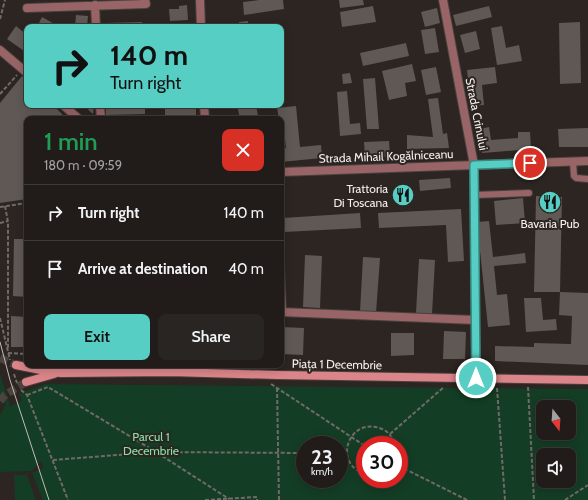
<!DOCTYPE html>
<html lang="en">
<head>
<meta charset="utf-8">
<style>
	:root { --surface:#211c19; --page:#292522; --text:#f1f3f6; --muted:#a2a1a2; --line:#3e3a38; --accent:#56cec4 }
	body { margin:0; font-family:Cabin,sans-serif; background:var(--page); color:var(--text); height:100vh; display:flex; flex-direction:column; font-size:15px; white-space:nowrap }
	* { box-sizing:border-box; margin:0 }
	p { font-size:13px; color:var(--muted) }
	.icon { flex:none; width:22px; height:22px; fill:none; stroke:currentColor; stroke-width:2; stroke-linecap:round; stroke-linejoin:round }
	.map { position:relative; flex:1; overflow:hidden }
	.panel { position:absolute; left:24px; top:116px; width:260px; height:252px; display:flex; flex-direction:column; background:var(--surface); border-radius:8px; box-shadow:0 2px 10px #0003,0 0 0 1px var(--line) }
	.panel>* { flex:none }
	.guide { position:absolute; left:24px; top:24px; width:260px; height:84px; border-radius:8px; box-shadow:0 2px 10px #0003,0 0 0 1px var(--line); background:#56cec4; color:#111; overflow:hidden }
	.needle { width:26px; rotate:163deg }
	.tools { position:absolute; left:536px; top:400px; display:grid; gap:8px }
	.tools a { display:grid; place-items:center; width:40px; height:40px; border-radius:8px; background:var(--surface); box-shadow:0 2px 10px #0003,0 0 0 1px var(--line); font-size:20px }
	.speed { position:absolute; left:296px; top:436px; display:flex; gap:8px; font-size:20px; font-weight:700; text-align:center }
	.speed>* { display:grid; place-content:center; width:52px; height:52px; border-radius:50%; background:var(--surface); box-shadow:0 2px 10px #0003,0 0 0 1px var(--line); line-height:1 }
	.speed small { font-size:10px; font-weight:400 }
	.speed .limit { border:6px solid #d22; background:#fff; color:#111 }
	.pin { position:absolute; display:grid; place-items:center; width:34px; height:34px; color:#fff; margin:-17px; border:2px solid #fff; border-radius:50%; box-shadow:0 1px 4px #0007 }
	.me { position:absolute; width:44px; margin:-22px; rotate:0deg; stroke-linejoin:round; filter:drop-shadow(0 0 3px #0008) }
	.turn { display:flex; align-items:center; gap:14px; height:84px; padding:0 20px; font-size:18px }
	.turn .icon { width:52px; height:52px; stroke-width:2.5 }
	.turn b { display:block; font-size:28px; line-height:34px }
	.round { display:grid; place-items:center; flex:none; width:42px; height:42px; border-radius:8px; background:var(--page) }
	.summary { display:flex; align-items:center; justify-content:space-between; height:68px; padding:0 20px }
	h1 { font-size:24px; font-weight:600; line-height:30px; color:#1e9e55 }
	.action { display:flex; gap:8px; margin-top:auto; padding:8px 20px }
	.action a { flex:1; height:46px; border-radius:8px; background:var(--accent); color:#111; font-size:16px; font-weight:600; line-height:46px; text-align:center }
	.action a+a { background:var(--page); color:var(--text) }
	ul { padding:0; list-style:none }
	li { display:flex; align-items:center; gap:12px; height:56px; padding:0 20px; border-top:1px solid var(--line) }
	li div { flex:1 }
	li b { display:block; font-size:15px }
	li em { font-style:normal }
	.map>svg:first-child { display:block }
</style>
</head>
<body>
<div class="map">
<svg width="588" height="500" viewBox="0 0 588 500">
	<rect width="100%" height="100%" fill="#2c2521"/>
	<!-- green -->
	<path fill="#143d25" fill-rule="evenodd" d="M0,374L10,406L22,401L19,394L45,384L588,389V500H43L32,473L43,468L41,461L32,471L0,472V415L6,404L0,400ZM543,407H569V433H543ZM305,445H339V479H305ZM365,445H399V479H365ZM543,455H569V481H543Z
		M27,475L36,500H15L14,475Z"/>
	<!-- building -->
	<path fill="#605854" d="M259,0H283L284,9L244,15L243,2Z
		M339,0H363L364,5L340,8Z
		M187,5L188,20L170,21L169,9H179V6Z
		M373,6L376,22L342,27L340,12Z
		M489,6L492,17L456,26L453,15Z
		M437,8L440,23L425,27L421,12Z
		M76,15L88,16L87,27H75Z
		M42,17L60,27H37Z
		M248,21V27H239V22Z
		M142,22V27H103V23Z
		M580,22L581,83L560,84L559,23Z
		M16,26L27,35V53L7,39Z
		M502,26L506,48L519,45L522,61L497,65L491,28Z
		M435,28L439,52L425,54L421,30Z
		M476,31L480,49L465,53L460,35Z
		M406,43L409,56L363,66L360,53Z
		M412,64L416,81L405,83L407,96L389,100L382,71Z
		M436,67L441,92L426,95L421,70Z
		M495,67L497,83L482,85L484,105L471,106L467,70Z
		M350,73L352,83L343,84L342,74Z
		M22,76L27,81V105H53L62,114L64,119H27V199L0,203V103Z
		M375,78L379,129H367L363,79Z
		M347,91L350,124L360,123L361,134L340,136L337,92Z
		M438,98L443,134L447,133L449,148L407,149V135L433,137L428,99Z
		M83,105H94L93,114Z
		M106,105H145V114L106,115Z
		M165,105H196V119H165Z
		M237,105H256L258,116L240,119Z
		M296,106L300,147L321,145L322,158L281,162V149L286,148L284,131H281V119H279L277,108Z
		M489,127L491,140L518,138V132H530L531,149L482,153L476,130Z
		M588,128V147H559L558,129Z
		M389,141L390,157L365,158L364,142Z
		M450,178L451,188L420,191L419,180Z
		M536,196L562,197L560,292H534Z
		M523,198L525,223L496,225L494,201Z
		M461,209L464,261L448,262L446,225L379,228L378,213Z
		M360,213L361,228L284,232L283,218Z
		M489,221L493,257L525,253L526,263L494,266L497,295L507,294L510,325L488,327L477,222Z
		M14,239H27V297L13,296Z
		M305,255L322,256L320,308L303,307Z
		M363,257L380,258L376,313L360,312Z
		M419,259L435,260L432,314L416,313Z
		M560,292L588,293V365L495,361V346L534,347V343L571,344L572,316L559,315Z
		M524,298H541L543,320L556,319L557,330L526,332Z
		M11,316L27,317V347H11Z
		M281,327L304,328L303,355L281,354Z
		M444,331L466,332L465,359H443Z
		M391,333H414V355L391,356Z"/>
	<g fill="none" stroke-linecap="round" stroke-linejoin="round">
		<!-- secondary-tunnel -->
		<path stroke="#4a433f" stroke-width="8" stroke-dasharray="8 4" stroke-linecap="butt" d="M0,358L16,365
			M0,401L5,395L26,382"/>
		<!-- lane casing -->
		<g stroke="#48413d" stroke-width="8">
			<path id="lane" d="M573,162L574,176L576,178L588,179
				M474,195L529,193
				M281,267L283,312"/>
		</g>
		<!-- street casing -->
		<g stroke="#48413d" stroke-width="10">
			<path id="street" d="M200,0L201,27
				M443,0L474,165L476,378
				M95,5L96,27
				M27,8L146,4L145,0
				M0,50L27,73
				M63,105L79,119
				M100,105L101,119
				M204,105L205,119
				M281,172L588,161
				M281,312L475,320
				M75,365L160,367L168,369L171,372"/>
		</g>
		<!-- secondary casing -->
		<g stroke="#48413d" stroke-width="10">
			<path id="secondary" d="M16,365L41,370L61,373L171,372L277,375L588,380
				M26,382L54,374"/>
		</g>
		<!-- path -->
		<path stroke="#716b67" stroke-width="2" stroke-dasharray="4 2" stroke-linecap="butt" d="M0,19L5,0
			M0,94L17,75
			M5,206L8,222V349
			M0,207L27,203
			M0,223L8,221
			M0,318L10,360
			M8,353L27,354
			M14,374L17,383
			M271,384L365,446
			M528,387L534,500
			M277,388L279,500
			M497,388L505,500
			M21,390L27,395L68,500
			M27,395L48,387L156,452L229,499
			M390,434L444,387
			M339,454H347
			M53,460L156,452L305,453
			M399,466L467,500
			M365,474C331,463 350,415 382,429C388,431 393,438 395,445
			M205,500L257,497V500
			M565,500L588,485"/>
		<!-- lane -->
		<use href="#lane" stroke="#996466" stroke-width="6"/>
		<!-- street -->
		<use href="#street" stroke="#996466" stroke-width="8"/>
		<!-- secondary -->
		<use href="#secondary" stroke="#db858a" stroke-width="8"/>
		<!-- tram -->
		<path stroke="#c2bcb9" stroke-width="1" d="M0,342L10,380L49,500"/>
	</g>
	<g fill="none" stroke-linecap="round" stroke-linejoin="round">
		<!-- route casing -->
		<g stroke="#38867f" stroke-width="10">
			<path id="route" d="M476,378L474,165L530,163"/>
		</g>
		<!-- route -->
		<use href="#route" stroke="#56cec4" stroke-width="7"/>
	</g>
	<!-- icons -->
	<defs>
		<g id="restaurant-disc" transform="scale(1.15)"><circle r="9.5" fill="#56cec4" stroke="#2c2521"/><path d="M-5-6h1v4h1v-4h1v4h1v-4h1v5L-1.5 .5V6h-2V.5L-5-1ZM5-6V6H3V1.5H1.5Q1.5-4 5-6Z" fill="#111"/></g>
	</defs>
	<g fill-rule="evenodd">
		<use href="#restaurant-disc" x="403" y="195"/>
		<use href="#restaurant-disc" x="550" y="202"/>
	</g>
	<g text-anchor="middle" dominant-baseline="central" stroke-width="4" stroke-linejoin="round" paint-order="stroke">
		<!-- street labels -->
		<g font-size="12" fill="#f4efec" stroke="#2c2521">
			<text transform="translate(477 114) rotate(79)">Strada Crinului</text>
			<text transform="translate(386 156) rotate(-2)">Strada Mihail Kogălniceanu</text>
			<text transform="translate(337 364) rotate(1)">Piața 1 Decembrie</text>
		</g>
		<!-- poi labels -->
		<g font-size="12" fill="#f4efec" stroke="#2c2521" text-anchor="end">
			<text x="388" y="188">Trattoria<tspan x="388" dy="14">Di Toscana</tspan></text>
			<text x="550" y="223" text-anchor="middle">Bavaria Pub</text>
		</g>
		<!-- park labels -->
		<g font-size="12" fill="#83e1a4" stroke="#2c2521">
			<text x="151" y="436">Parcul 1<tspan x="151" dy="14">Decembrie</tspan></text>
		</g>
	</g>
</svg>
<div class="tools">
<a><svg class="needle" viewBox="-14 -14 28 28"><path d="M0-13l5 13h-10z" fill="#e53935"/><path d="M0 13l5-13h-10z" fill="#a2a1a2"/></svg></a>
<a><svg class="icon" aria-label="sound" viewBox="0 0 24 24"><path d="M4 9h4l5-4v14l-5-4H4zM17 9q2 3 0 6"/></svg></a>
</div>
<div class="speed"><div>23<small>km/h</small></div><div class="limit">30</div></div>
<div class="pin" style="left:530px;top:163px;background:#d93025"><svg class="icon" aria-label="arrive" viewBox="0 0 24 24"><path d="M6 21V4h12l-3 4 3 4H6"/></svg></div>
<svg class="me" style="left:476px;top:378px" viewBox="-20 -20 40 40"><circle r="17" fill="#56cec4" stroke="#fff" stroke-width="3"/><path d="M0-11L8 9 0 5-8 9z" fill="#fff"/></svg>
<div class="guide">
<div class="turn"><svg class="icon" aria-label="right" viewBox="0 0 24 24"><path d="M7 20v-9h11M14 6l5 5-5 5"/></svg><div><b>140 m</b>Turn right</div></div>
</div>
<section class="panel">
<div class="summary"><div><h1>1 min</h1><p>180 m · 09:59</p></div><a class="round" style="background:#d93025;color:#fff"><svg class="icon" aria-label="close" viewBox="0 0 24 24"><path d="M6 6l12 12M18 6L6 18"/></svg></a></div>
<ul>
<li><svg class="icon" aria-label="right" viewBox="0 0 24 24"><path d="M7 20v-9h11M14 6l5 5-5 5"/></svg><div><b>Turn right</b></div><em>140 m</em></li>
<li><svg class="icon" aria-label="arrive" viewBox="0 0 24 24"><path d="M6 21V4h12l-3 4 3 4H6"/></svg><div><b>Arrive at destination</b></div><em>40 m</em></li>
</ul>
<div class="action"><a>Exit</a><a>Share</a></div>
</section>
</div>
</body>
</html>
